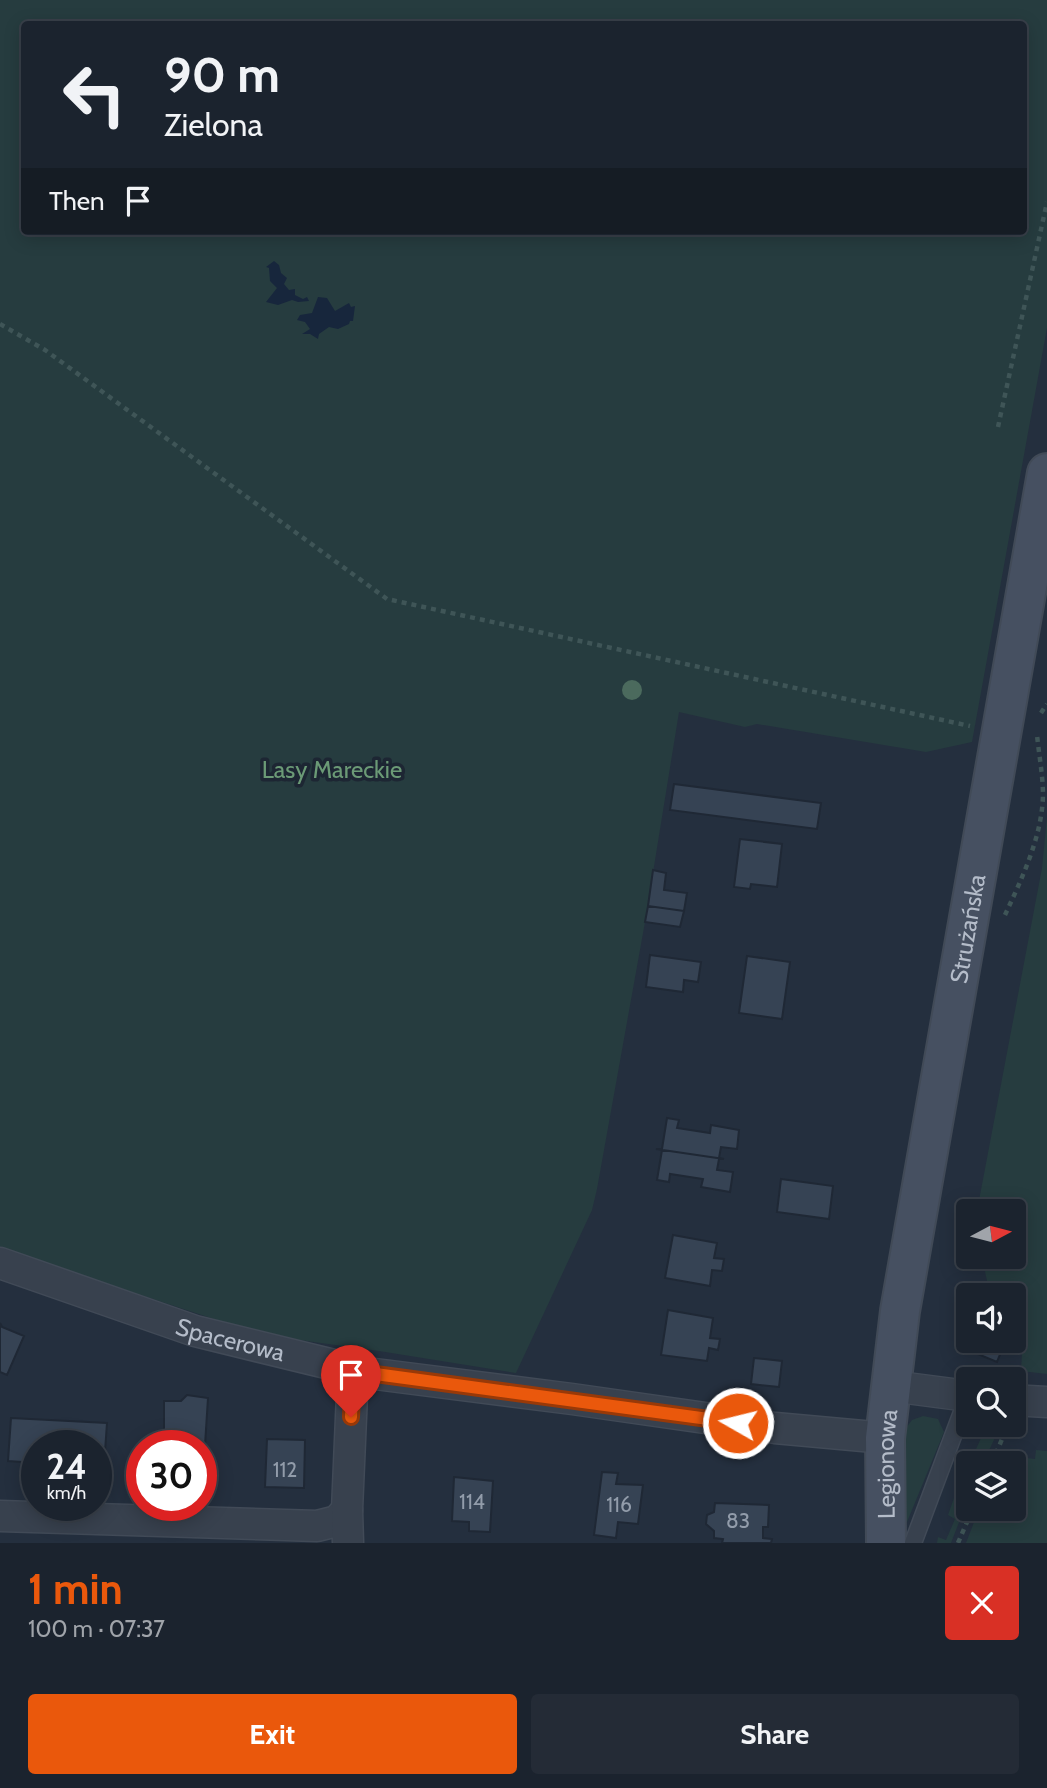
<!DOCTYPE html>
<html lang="en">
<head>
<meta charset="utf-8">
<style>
	:root { --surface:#1b232e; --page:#242b36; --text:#f1f3f6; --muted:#a0a4aa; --line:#39404a; --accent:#ea580c }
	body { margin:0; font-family:Cabin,sans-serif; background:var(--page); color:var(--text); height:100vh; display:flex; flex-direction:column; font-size:26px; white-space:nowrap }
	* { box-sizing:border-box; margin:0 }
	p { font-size:23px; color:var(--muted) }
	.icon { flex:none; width:38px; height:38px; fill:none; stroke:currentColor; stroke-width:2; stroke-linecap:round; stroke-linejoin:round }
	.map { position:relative; height:1543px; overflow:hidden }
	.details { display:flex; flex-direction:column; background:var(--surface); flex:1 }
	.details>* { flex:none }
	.banner { position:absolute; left:21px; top:21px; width:1006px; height:214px; border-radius:7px; box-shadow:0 4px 18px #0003,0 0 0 2px var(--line); background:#1b232e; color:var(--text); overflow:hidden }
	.needle { width:46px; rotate:83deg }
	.controls { position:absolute; left:956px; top:1199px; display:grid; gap:14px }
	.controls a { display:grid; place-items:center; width:70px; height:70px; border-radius:7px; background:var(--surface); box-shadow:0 4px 18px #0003,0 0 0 2px var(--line); font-size:35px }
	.speed { position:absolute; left:21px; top:1430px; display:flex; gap:14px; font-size:35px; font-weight:700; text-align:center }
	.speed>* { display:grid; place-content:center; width:91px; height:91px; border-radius:50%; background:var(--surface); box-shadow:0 4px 18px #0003,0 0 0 2px var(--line); line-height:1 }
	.speed small { font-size:18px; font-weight:400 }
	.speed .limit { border:10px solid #d22; background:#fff; color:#111 }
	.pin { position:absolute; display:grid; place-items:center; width:60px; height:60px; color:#fff; margin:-72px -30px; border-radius:50% 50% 50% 0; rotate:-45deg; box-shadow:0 0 7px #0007 }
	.pin .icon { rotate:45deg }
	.me { position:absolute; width:77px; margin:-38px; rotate:278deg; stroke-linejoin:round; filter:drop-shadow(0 0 5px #0008) }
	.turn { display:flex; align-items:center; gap:24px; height:147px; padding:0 28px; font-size:32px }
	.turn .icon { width:91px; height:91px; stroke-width:2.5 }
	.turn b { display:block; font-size:49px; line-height:60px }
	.then { display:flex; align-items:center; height:66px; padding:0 28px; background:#0003; gap:14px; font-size:26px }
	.round { display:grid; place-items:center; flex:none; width:74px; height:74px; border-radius:7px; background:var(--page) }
	.summary { display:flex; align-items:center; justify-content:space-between; height:119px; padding:0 28px }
	h1 { font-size:42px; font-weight:700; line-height:52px; color:var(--accent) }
	.button { display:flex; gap:14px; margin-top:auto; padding:14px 28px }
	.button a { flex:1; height:80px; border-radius:7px; background:var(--accent); color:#fff; font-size:28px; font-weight:700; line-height:80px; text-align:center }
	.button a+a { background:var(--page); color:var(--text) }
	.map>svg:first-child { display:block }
</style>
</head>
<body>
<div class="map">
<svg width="1047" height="1543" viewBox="0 0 1047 1543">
	<rect width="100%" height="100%" fill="#242f3e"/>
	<!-- green -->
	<path fill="#263c3f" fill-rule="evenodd" d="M0,0H1047V328L972,742L926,752L757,724L745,727L679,712L645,922L597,1189L592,1210L516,1373L379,1351L263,1335L0,1249ZM24,24H1024V231H24Z
		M1047,817V1374L1021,1371L1024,1317L1013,1312V1295H990L982,1257L1013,1256V1211H977L1042,868Z
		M923,1416L938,1419L944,1432L907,1522L903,1525V1432L912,1420Z
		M987,1425H1001L983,1463H977L978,1460L972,1458Z
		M1004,1450L1009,1456L1035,1459L1036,1450L1047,1451V1543H966L979,1509L1013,1508V1463H998Z
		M967,1482L968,1499L951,1543H937L938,1537L946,1540L955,1519L948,1515L955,1495Z"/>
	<!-- water -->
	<path fill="#17263c" d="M274,261L279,265L281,273L287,278L284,284L289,290L295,289V295L303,299L307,297L309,301L298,302L292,300L278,305L266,302L277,288L270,281L269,268L266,267Z
		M318,297L327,298L335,311L349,303L351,307L355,306L353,321H350L349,324L338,329L329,327L319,334L318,339L310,334H302L310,329L305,322L297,320L300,315L312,313Z"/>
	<!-- building -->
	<path fill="#364354" stroke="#1f2835" stroke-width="2" d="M674,784L821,803L817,829L670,810Z
		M740,839L782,844L777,887L751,884L750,889L734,887Z
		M653,870L666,873L664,890L687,893L684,911L648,906Z
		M648,906L684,911L680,927L645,922Z
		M650,955L701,962L698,982L684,980L683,992L646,987Z
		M747,956L790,962L782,1019L739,1013Z
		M667,1118L679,1120L677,1128L710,1133L711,1125L739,1130L737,1149L721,1147L719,1158L724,1159L656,1149H662Z
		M656,1149L724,1159H719L717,1170L733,1172L730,1192L701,1187L703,1179L670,1174L669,1182L657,1180L662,1150Z
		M781,1179L833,1186L829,1219L777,1212Z
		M673,1235L717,1243L714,1258L724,1259L722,1271L712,1270L710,1286L665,1278Z
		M668,1310L713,1318L710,1338L720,1339L718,1350L709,1348L707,1361L661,1355Z
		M0,1323L2,1327L24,1336L7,1375L0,1372Z
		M973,1340H1006L997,1362L968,1350Z
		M754,1358L782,1361L779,1387L751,1384Z
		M187,1395L208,1398L205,1445L164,1446V1401H181Z
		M11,1418L107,1423L104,1466H96V1446H37V1463L8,1461Z
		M267,1439L305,1440L304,1488L265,1487Z
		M602,1472L618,1473L616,1484L643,1485L638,1524L618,1522L616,1538L594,1535Z
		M454,1477L493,1481L490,1532L469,1531V1522L452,1521Z
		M715,1503L769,1505L768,1527H763V1538L772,1539L771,1543H722L723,1539L714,1538V1531L706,1524L707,1515L714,1512Z"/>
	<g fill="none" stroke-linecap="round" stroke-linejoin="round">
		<!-- service casing -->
		<g stroke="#414a57" stroke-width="19">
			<path id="service" d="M913,1543L968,1396"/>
		</g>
		<!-- minor casing -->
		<g stroke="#414a57" stroke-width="33">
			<g id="minor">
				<path id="s1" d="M0,1263L195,1331L367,1373L572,1399L775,1428L885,1438"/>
				<path d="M891,1386L968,1396"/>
				<path d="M1013,1400L1047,1402"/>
				<path d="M0,1516L317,1526L337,1521L347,1510"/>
				<path d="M348,1543L347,1510L352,1394L367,1373"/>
			</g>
		</g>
		<!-- secondary casing -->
		<g stroke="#414a57" stroke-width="42">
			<g id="secondary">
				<path id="s2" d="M886,1543L885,1438L900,1311L1047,473"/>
			</g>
		</g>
		<!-- path -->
		<path stroke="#3f5557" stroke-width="4.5" stroke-dasharray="5 5" stroke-linecap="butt" d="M0,324L45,350L387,599L970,726
			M998,427L1047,202
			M1041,713L1047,704
			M1005,915C1022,878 1042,837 1043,795C1043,776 1039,755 1037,735
			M992,1463L1008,1425
			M958,1543L973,1508"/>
		<!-- service -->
		<use href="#service" stroke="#38414e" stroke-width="16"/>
		<!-- minor -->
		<use href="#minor" stroke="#38414e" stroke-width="30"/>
		<!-- secondary -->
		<use href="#secondary" stroke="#465061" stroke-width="38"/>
	</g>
	<!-- trees -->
	<circle fill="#4b6a5d" cx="632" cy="690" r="10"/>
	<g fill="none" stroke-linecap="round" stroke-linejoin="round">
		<!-- route casing -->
		<g stroke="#983908" stroke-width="18">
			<path id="route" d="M351,1417L352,1394L368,1373L738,1423"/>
		</g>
		<!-- route -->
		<use href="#route" stroke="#ea580c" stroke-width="12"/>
	</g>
	<g text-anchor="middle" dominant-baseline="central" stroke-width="7" stroke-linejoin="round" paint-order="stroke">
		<!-- number labels -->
		<g font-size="21" fill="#929caa">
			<text x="285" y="1469">112</text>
			<text x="472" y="1501">114</text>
			<text x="619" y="1504">116</text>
			<text x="738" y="1520">83</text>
		</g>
		<!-- park labels -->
		<g font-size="24" fill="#6b9a76" stroke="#1d2633">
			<text x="332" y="769">Lasy Mareckie</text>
		</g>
		<!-- street labels -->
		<g font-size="24" fill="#b4bcc9" stroke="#1d2633">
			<text stroke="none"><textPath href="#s2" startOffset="621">Strużańska</textPath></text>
			<text stroke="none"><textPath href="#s1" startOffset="243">Spacerowa</textPath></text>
			<text stroke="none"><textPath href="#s2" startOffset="79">Legionowa</textPath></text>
		</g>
	</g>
</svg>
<div class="controls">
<a><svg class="needle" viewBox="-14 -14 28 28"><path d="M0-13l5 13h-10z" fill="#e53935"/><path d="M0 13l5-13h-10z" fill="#a0a4aa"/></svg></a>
<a><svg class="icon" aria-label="sound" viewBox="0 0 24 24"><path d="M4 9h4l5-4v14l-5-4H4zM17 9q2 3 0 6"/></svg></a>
<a><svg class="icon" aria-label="search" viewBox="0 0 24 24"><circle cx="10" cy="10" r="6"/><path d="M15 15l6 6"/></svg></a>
<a><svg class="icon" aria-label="layers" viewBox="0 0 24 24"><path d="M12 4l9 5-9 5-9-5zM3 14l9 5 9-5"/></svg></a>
</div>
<div class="speed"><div>24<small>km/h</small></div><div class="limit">30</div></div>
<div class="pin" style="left:351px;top:1417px;background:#d93025"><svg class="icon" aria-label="arrive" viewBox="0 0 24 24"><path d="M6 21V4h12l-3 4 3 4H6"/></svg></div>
<svg class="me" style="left:738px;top:1423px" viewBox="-20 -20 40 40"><circle r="17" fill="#ea580c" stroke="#fff" stroke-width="3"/><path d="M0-11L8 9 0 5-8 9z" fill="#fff"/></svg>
<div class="banner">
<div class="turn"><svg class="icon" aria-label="left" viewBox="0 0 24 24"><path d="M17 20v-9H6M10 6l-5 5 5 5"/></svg><div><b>90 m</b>Zielona</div></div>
<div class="then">Then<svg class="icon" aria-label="arrive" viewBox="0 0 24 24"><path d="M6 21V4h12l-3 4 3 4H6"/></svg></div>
</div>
</div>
<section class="details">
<div class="summary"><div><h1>1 min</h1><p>100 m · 07:37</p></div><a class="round" style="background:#d93025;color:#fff"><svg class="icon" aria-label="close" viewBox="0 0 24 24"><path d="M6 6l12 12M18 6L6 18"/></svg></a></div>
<div class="button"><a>Exit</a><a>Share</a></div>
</section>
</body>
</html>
